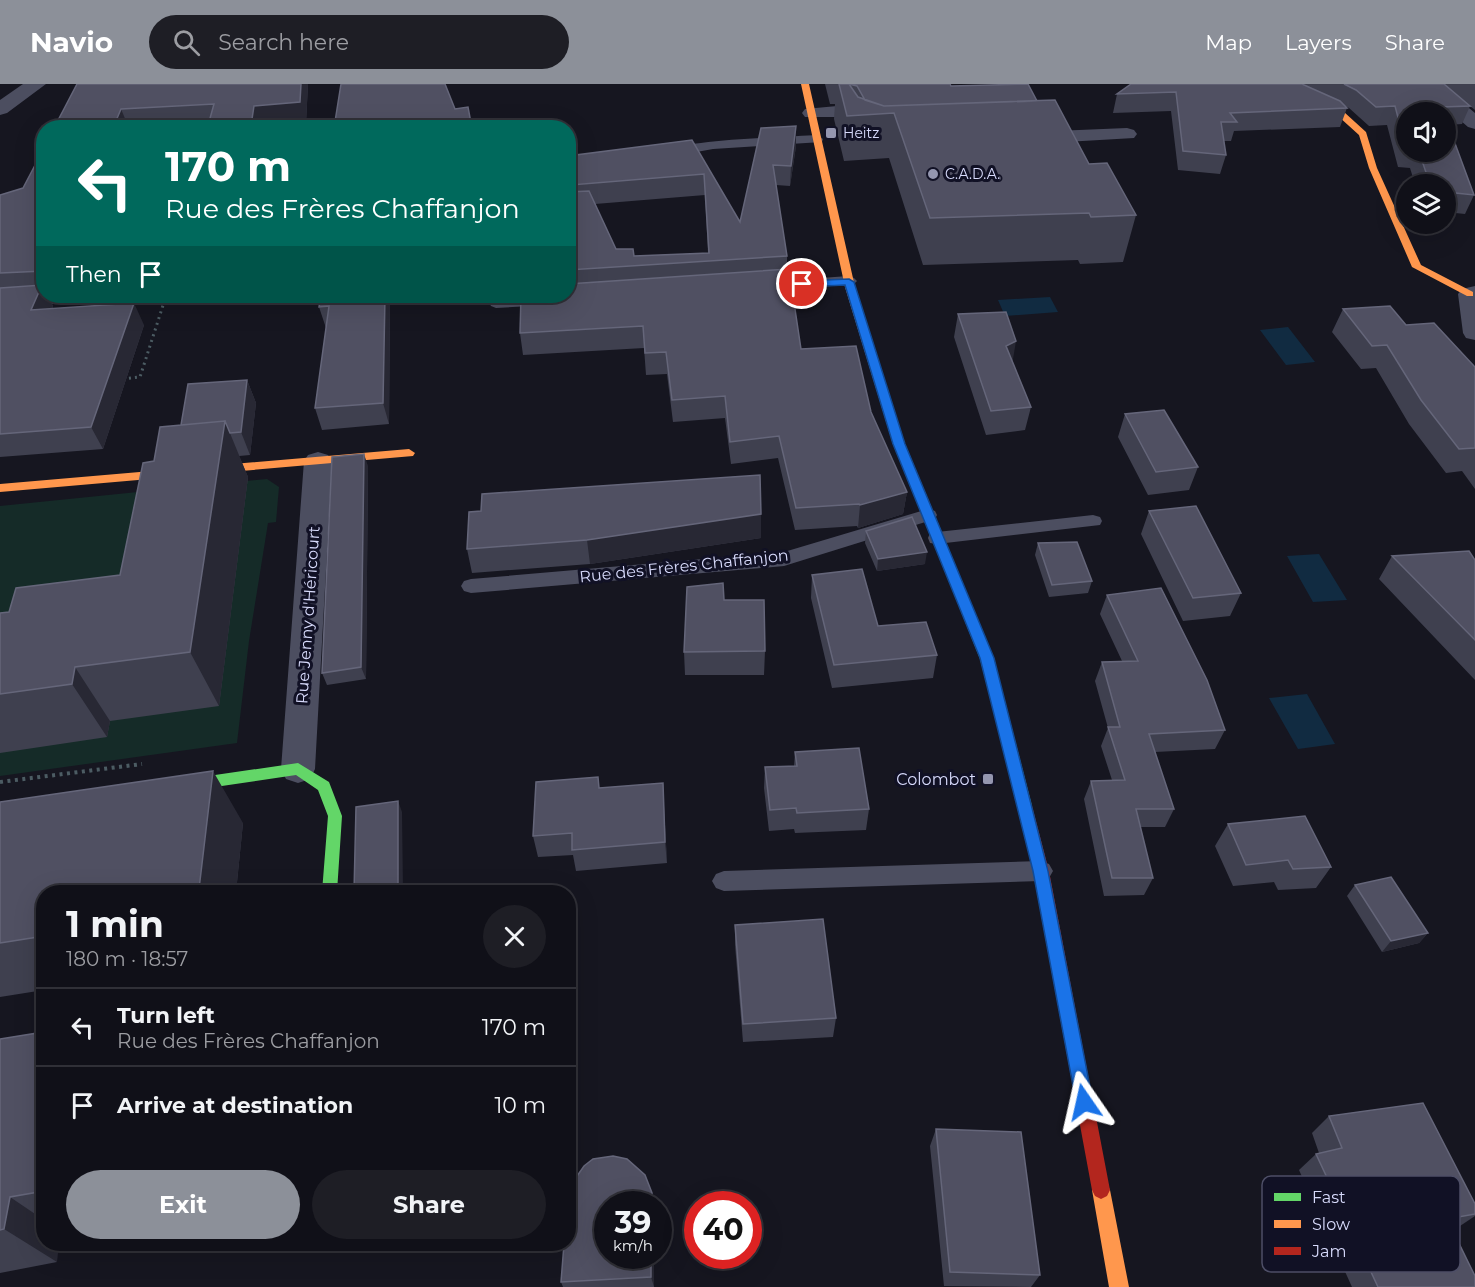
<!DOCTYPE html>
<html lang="en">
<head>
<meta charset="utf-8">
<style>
	:root { --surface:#101018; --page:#1e1e25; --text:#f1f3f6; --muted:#9c9da2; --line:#303037; --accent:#8c9099 }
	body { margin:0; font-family:Montserrat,sans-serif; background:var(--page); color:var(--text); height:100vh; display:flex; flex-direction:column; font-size:22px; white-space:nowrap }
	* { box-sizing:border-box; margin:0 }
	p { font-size:20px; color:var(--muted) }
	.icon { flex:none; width:33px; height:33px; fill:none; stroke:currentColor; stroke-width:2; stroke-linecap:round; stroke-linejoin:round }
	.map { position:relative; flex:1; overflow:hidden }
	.panel { position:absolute; left:36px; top:801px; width:540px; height:366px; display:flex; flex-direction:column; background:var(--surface); border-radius:24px; box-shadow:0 6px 24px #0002,0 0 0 2px var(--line) }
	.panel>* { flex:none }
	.top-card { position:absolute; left:36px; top:36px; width:540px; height:183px; border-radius:24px; box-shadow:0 6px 24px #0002,0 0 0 2px var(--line); background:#00695c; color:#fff; overflow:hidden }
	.fabs { position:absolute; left:1396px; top:18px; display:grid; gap:12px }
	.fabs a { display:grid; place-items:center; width:60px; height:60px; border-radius:50%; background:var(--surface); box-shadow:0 6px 24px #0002,0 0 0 2px var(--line); font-size:30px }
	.speed { position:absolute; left:594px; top:1107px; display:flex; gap:12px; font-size:30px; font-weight:700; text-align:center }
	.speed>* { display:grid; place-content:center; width:78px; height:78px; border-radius:50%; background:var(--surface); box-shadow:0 6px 24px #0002,0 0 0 2px var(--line); line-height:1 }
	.speed small { font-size:15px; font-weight:400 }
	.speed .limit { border:9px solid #d22; background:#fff; color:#111 }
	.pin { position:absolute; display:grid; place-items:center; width:51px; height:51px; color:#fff; margin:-26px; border:3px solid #fff; border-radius:50%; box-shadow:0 2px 6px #0007 }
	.me { position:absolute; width:66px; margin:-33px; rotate:349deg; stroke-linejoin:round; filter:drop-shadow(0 0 4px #0008) }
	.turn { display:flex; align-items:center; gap:21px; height:126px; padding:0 30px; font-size:27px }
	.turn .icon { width:78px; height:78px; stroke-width:2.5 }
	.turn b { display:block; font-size:42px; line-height:51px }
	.then { display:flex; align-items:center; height:57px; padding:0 30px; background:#0003; gap:12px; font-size:22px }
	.round { display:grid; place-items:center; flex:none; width:63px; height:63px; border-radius:32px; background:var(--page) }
	.summary { display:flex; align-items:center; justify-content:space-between; height:102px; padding:0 30px }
	h1 { font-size:36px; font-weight:700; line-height:45px }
	.cta { display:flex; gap:12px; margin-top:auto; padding:12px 30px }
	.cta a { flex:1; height:69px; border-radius:36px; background:var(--accent); color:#fff; font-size:24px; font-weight:700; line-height:69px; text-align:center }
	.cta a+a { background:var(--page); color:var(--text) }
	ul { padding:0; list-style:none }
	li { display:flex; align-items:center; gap:18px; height:78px; padding:0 30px; border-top:2px solid var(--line) }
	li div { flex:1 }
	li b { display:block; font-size:22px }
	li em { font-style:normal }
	header { display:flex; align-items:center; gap:36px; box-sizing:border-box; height:84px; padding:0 30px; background:var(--accent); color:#fff }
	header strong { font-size:28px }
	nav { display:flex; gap:33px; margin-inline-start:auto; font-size:21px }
	.search { width:420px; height:54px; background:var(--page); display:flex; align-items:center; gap:15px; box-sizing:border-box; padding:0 21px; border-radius:33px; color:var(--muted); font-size:22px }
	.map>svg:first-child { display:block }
</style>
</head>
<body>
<header>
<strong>Navio</strong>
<div class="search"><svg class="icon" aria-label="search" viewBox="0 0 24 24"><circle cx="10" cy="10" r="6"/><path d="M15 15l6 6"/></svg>Search here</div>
<nav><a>Map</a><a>Layers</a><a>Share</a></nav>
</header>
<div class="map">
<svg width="1475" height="1203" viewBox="0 0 1475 1203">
	<rect width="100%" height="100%" fill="#161620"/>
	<!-- green -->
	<path fill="#152b28" d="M267,395L279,403L276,438L268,439L249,557L237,659L0,692V422Z"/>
	<!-- water -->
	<path fill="#112b41" d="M1050,213L1058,228L1005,232L998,216Z
		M1288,243L1315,278L1286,281L1260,246Z
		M1319,470L1347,516L1313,518L1287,472Z
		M1307,610L1335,660L1298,665L1269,614Z"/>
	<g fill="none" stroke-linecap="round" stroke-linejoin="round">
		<!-- path-far1 -->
		<path stroke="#4c5c63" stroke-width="3" stroke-dasharray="2 4" stroke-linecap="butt" d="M123,295L140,293L166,212"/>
		<!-- path -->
		<path stroke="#4c5c63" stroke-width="4" stroke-dasharray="3 4.5" stroke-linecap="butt" d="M0,698L142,680"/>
		<!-- lane -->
		<path fill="#4c4e60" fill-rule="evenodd" d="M817,51L823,55L822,58L713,65L669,73L662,69C677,55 791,53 817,51Z
			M849,192L854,194L857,197L854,200L763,208L755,203L763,198Z
			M44,211V212H97L89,217L0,224V214Z
			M486,212H500L502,214L549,212L557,216L549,221L496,224L491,222Z
			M928,425L935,427L937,431L935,435L784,482L471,509L464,507L461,502L464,497L471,495L784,468Z
			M1093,431L1100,433L1102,437L1100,441L937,460L930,459L928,454L930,449L937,448Z
			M1041,777L1049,780L1053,787L1049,794L1041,797L724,807L716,804L712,797L716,790L724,787Z"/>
		<!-- street -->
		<path fill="#4c4e60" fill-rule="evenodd" d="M23,0H46L7,29L0,31V16Z
			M1418,0H1440L1475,29V45L1468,43Z
			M848,21L855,23C862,33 866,44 873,54L870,58C852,63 847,48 841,33H805L802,29L805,25Z
			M1127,44L1134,46L1137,50L1134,54L1031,60L1024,58L1021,54L1024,50L1031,48Z
			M1475,202V256L1466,254L1463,249L1458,210L1462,205Z
			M318,368L328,371L332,377L315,685L310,695L298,699L286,695L281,685L304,377L308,371Z"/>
		<!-- fast -->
		<path fill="#63d668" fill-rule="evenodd" d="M927,423L933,427L994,575L1032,722L1030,726L1025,728L1020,726L1018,722L980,575L921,427Z
			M298,679L329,698L342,732L337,808H322L328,732L318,706L296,691L174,709L169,707L167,703L169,699L174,697Z"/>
		<!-- slow -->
		<path fill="#ff974d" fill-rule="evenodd" d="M801,0H809L855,203L905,360L933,427L931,430L927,431L921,427L893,360L845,203Z
			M1264,0H1276L1300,7L1344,28L1366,48L1377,84L1421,181L1473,208V212H1467L1412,183L1369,84L1359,51L1338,32L1294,11Z
			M409,365L415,369L413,372L0,408V400Z
			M1101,1097L1107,1100L1110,1106L1129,1203H1109L1092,1106L1095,1100Z"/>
		<!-- jam -->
		<path fill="#b3261e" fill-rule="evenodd" d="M1025,716L1030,718L1032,722L1049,787L1110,1106L1107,1112L1101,1115L1095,1112L1092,1106L1033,787L1018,722L1020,718Z"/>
	</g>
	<!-- wall -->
	<path fill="#3f404f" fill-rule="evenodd" d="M77,0H308L306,39L263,44H211L210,42L180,44H54Z
		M825,0H950L951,2L1037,17L1089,80L1136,131L1123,178L1080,180L1078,176L923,181L889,74L844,77L834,35L835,20H830Z
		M1131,0H1475V26L1470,22L1462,40L1448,41L1474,111L1465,130L1446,128V100H1415L1410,84L1398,83L1387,41L1369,42L1349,24L1345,22L1347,24L1340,43L1234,47L1231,57H1224L1226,71L1220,90L1178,86L1171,27L1113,29L1117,10ZM1407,28H1446V68H1407Z
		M796,42V62L790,102L776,101L787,172V185L801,265L871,328L907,408L903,430L858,444L857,442L795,446L778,374L731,380L725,334L673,338L667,290L646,291L644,264L523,271L520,249L568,212V108H572L568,72L692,56L740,138ZM705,111L708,169L634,172L616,165L595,120Z
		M44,64V212H48L53,222L52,225L144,241L103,365L0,373V111L23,104Z
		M321,212H390L389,340L322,346L315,324L326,244L319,223Z
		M1343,225L1406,241L1475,283V405L1462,387L1446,389L1409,340L1376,284L1361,285L1332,248Z
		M958,230L1031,323L1025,346L986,351L954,253Z
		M247,296L256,319L250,371L239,372L248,393L219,622L110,637L107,653L0,669V529L9,528L120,491L181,341Z
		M1125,330L1198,383L1189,406L1148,411L1118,353Z
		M368,382L366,595L327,601L322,589Z
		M1149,427L1241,509L1230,532L1183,537L1141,450Z
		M761,430V454L590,480L472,489L467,465Z
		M866,447L925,480L877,487L865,459Z
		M1038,459L1092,497L1088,509L1049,513L1035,471Z
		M1392,472L1475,476V596L1379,495Z
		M812,491L878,542L937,571L933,594L832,604L811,514Z
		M1107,511L1225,646L1215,665L1155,668L1174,725L1165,743H1140L1153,794L1144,811L1104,812L1084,715L1091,697L1112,696L1101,662L1108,644L1095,597L1102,578L1122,577L1100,530Z
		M724,516L765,567L764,591H685L684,568Z
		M795,668L869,725L866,746L795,749L794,745L769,747L764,704L765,683L794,682Z
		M600,704L664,721L667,779L576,787L573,771L538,773L533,752Z
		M0,718L243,739L236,808H44V906L0,913Z
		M1228,740L1331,783L1316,804L1278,806L1274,798L1233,802L1215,762Z
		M1355,801L1428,849L1419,859L1382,868L1347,812Z
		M735,841L836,934L833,953L743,958L735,861Z
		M44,948V1160L57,1178L0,1189V955Z
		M1329,1032L1475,1120V1132L1457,1144L1452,1145L1475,1203H1352L1299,1086L1316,1070L1319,1069L1312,1049Z
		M936,1045L1040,1191L1031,1203L944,1202L930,1062Z
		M241,1160H264L245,1163Z
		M654,1172V1203H563L561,1198Z"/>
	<!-- shaded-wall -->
	<path fill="#282834" d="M301,0H308L306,39L254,44L252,35L254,22Z
		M121,25L129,44H113Z
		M796,42V62L790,102L791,82Z
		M42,201L44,203V212H48L53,222L42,248L31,226Z
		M385,212H390L389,340L383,319Z
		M134,219L144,241L103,365L91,343Z
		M1016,257L1012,281L1006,262Z
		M247,296L256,319L250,371L241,348Z
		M225,337L248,393L219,622L190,568Z
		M364,370L368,382L366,595L361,583Z
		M907,408L903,430L858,444L860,421Z
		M761,430V454L590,480L587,456Z
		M927,468L925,480L877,487L878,475Z
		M75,583L110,637L107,653L72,600Z
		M213,687L243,739L236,808H202L199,805Z
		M663,699L664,721L667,779L665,758Z
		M398,717L402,728L403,808H398Z
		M1428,849L1419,859L1382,868L1391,857Z
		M10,1113L44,1136V1160H59L57,1178L4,1145Z
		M651,1172H654V1203L651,1193Z"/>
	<!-- building -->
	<path fill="#505062" stroke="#65667a" stroke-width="1.5" d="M77,0H301L300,18L254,22L252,35L209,38L214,20L121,25L113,44H54Z
		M341,0H445L455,25L468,23L472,44H334Z
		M839,0H849L858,13L884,22L1055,16L1089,80L1107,79L1136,131L1091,133L1089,129L930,134L894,29L847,32Z
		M849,0H950L951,2L1028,0L1037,17L884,22L865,16L857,2Z
		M1131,0H1302L1340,17L1347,24L1230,29L1237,38H1221L1226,71L1183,67L1176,8L1117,10Z
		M1344,0H1444L1470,22L1441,23L1444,28H1407L1406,64L1395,22L1376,23L1356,6Z
		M1446,35L1474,111L1446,108V100H1430L1419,68H1446Z
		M796,42L791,82L773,81L787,172L568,186V108L589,107L616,165H633L634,172L709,169L704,90L571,101L568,72L692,56L740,138L761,44Z
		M44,64V187L0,189V111L23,104Z
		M789,185L801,265L856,262L871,328L907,408L860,421L859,420L796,424L779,352L730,358L725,312L672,316L666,268L645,269L643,242L520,249L521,212H568V200Z
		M42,201L31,226L134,219L91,343L0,350V204Z
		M321,212H385L383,319L315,324L329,222L319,223Z
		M1390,222L1406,241L1434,239L1475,283V364L1459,365L1421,316L1387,261L1372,262L1343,225Z
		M1006,228L1016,257L1006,262L1031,323L991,327L958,230Z
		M247,296L241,348L230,349L225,337L181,341L188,300Z
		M1164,326L1198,383L1156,388L1125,330Z
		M225,337L190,568L75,583L72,600L0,610V529L9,528L16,504L120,491L143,379L154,377L160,343Z
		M364,370L361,583L322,589L332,373Z
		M760,391L761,430L587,456L467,465L469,428L481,427L482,410Z
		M1196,422L1241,509L1193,514L1149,427Z
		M912,433L927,468L878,475L866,447Z
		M1077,458L1092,497L1052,501L1038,459Z
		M1469,467L1475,476V556L1392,472Z
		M862,485L878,542L926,538L937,571L834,581L812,491Z
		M723,499L724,516H764L765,567L684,568L687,503Z
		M1161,504L1207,596L1225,646L1149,650L1174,725H1136L1153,794H1112L1091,697L1125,696L1108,643H1120L1102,578L1138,577L1107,511Z
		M859,664L869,725L797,729L796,724L770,726L765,683L797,682L795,668Z
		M213,687L199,805L180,808H44V852L0,859V718Z
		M598,693L599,704L663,699L665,758L572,766V749L533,752L536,698Z
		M398,717V808H354L356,723Z
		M1305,732L1331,783L1293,785L1288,776L1246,781L1228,740Z
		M1391,793L1428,849L1391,857L1355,801Z
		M823,835L836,934L743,940L735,841Z
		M44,948V1107L10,1113L4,1145L0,1146V955Z
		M1423,1019L1475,1120V1130L1447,1135L1475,1192V1203H1378L1316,1070L1342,1064L1329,1032Z
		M936,1045L1021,1048L1040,1191L950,1188Z
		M613,1072L627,1075L645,1091L652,1109V1120H608V1172H651V1193L561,1198L564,1160H568V1105L584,1082L593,1075Z"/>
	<!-- route -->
	<path fill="#1a73e8" stroke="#114b97" stroke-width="1.5" d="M849,195L854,198L905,360L994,574L1048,787L1093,1018L1091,1025L1084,1027L1078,1025L1076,1018L1033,787L980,574L893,360L845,201L802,203L797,200L802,197Z"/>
	<!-- markers -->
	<g fill="#9496af" stroke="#111125" stroke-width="2">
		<rect x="825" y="43" width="12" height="12" rx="3"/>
		<circle cx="933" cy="90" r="6"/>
		<rect x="982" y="689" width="12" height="12" rx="3"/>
	</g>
	<g text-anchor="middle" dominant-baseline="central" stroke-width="6" stroke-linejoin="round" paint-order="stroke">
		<!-- far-poi labels -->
		<g font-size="14" fill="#d8dbfc" stroke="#111125" text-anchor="start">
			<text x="843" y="49">Heitz</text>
			<text x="945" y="90">C.A.D.A.</text>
		</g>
		<!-- street labels -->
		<g font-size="16" fill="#d8dbfc" stroke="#111125">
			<text transform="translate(684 482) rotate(-6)">Rue des Frères Chaffanjon</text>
			<text transform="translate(308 531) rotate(-86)">Rue Jenny d'Héricourt</text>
		</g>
		<!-- poi labels -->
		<g font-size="16" fill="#d8dbfc" stroke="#111125" text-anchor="end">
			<text x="976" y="695">Colombot</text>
		</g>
	</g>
	<!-- legend -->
	<rect x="1262" y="1092" width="198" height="96" rx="9" fill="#111125" stroke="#4d4e66" stroke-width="1.5"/>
	<rect x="1274" y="1109" width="27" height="8" fill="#63d668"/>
	<rect x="1274" y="1136" width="27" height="8" fill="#ff974d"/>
	<rect x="1274" y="1163" width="27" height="8" fill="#b3261e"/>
	<g font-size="16" fill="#d8dbfc">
		<text x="1312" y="1119">Fast</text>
		<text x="1312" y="1146">Slow</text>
		<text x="1312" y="1173">Jam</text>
	</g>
</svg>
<div class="fabs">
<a><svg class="icon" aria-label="sound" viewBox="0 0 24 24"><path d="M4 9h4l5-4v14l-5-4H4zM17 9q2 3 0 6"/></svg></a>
<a><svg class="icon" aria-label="layers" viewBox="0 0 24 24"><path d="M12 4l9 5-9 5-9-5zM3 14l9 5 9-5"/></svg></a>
</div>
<div class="speed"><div>39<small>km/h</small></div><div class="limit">40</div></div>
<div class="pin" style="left:802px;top:200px;background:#d93025"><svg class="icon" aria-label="arrive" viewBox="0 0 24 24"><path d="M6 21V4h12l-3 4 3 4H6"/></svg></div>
<svg class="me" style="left:1084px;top:1018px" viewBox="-20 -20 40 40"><path d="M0-17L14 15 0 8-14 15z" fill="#1a73e8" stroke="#fff" stroke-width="4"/></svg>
<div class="top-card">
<div class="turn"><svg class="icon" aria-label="left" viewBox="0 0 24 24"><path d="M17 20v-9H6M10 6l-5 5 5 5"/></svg><div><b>170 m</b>Rue des Frères Chaffanjon</div></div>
<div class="then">Then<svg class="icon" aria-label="arrive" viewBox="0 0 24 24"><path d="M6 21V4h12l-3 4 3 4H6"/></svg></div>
</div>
<section class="panel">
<div class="summary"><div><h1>1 min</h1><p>180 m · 18:57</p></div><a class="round"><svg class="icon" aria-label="close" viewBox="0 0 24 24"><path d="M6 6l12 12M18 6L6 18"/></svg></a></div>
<ul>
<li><svg class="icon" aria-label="left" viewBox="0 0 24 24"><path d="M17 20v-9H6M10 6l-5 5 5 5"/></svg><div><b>Turn left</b><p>Rue des Frères Chaffanjon</p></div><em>170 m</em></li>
<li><svg class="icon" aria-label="arrive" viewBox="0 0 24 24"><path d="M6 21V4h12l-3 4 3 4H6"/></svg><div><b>Arrive at destination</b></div><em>10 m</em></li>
</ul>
<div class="cta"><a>Exit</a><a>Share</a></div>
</section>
</div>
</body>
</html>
